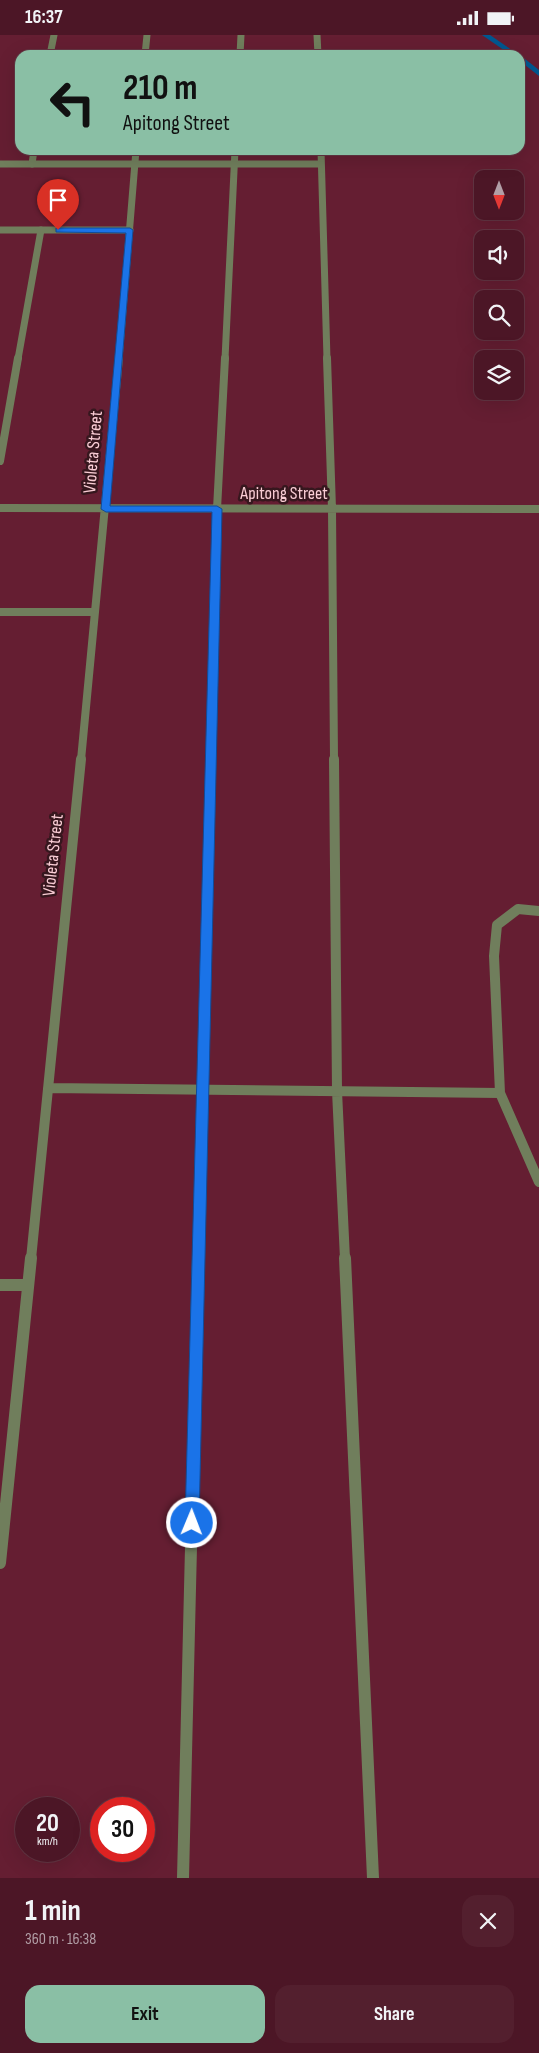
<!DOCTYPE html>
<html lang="en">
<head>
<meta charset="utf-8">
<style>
	:root { --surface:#4c1626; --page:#531f2e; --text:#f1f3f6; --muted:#b29fa7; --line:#633543; --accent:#8abfa5 }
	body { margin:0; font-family:"Sofia Sans Condensed",sans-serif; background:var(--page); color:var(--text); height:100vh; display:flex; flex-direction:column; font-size:19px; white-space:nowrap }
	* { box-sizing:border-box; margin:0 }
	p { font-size:16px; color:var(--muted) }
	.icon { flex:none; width:28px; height:28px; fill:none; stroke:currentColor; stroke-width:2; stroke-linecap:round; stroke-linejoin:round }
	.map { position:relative; height:1843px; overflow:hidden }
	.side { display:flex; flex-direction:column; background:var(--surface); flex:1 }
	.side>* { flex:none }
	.top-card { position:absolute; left:15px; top:15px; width:510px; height:105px; border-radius:15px; box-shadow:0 5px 20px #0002,0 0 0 1px var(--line); background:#8abfa5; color:#111; overflow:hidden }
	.needle { width:32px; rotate:180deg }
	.fabs { position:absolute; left:474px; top:135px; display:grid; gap:10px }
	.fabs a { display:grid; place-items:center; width:50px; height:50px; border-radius:10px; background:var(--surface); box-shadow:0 5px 20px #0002,0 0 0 1px var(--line); font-size:25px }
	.speed { position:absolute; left:15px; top:1762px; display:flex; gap:10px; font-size:25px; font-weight:700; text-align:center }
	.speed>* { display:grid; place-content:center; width:65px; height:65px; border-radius:50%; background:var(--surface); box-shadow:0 5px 20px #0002,0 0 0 1px var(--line); line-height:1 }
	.speed small { font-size:12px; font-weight:400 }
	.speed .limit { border:8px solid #d22; background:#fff; color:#111 }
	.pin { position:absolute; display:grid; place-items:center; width:42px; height:42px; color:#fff; margin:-51px -21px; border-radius:50% 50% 50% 0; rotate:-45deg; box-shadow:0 0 5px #0007 }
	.pin .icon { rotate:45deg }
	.me { position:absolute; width:55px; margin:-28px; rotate:1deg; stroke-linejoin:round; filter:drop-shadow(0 0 4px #0008) }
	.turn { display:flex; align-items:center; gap:18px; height:105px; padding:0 25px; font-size:22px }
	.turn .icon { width:65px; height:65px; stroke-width:2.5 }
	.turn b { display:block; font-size:35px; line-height:42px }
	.round { display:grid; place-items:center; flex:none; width:52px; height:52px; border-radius:15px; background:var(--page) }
	.head { display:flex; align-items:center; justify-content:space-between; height:85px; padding:0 25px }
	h1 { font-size:30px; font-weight:700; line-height:38px }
	.button { display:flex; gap:10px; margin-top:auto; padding:10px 25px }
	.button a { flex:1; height:58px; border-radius:15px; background:var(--accent); color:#111; font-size:20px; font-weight:700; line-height:58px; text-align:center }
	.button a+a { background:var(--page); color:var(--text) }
	.status { display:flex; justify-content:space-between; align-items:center; height:35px; padding:0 25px; background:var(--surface); direction:ltr }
	.status svg { height:14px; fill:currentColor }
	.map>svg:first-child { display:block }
</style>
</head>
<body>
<div class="status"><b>16:37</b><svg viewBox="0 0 49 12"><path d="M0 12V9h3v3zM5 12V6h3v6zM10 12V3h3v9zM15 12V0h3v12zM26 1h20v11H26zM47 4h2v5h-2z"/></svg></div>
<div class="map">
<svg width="539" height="1843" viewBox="0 0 539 1843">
	<rect width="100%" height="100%" fill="#651e32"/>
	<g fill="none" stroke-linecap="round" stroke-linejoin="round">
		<!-- stream -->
		<path fill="#005790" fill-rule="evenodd" d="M482,0H490L519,20H511Z
			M520,20L539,35V41L520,26Z"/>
		<!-- lane-far1 -->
		<path stroke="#707e5c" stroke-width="7" d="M50,20L54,0
			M32,129L34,115
			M18,324L41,195"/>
		<!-- lane -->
		<path stroke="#707e5c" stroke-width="8" d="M0,426L18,323"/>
		<!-- street-far3 -->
		<path stroke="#707e5c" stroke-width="7" d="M317,0L318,20
			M145,20L147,0
			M240,20L241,0
			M321,115L327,324
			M0,129H321
			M0,195H130
			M119,324L136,115
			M225,324L235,115"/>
		<!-- street-far2 -->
		<path stroke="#707e5c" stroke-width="8" d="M327,323L332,474L334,725
			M0,473L539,474
			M0,577H95
			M81,725L119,323
			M211,725L217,474L225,323"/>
		<!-- street-far1 -->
		<path stroke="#707e5c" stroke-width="10" d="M334,724L337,1056L345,1224
			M48,1053L500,1058L494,921L497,890L518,874L539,876
			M500,1058L539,1147
			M31,1224L81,724
			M198,1224L211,724"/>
		<!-- street -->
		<path stroke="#707e5c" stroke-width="12" d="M345,1223L373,1843
			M0,1250H28
			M0,1528L31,1223
			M183,1843L198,1223"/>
	</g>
	<!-- route -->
	<path fill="#1a73e8" stroke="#114b97" d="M58,193H130L133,195L110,471H217L222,474L199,1488L197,1493L192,1495L187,1493L185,1488L212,477H106L101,474L126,198L56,197V193Z"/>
	<g text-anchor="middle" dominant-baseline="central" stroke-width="5" stroke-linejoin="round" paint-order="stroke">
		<!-- street labels -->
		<g font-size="18" fill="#facdd5" stroke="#36171e">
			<text transform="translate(93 417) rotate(-85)">Violeta Street</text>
			<text x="284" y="458">Apitong Street</text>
			<text transform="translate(53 820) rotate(-84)">Violeta Street</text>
		</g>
	</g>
</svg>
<div class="fabs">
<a><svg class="needle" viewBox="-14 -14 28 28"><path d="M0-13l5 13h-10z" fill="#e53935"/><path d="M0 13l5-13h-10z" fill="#b29fa7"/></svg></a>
<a><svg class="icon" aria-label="sound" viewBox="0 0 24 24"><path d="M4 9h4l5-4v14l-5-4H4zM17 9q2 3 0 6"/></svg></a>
<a><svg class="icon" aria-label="search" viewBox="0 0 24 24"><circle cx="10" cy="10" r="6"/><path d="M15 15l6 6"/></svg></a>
<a><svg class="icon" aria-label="layers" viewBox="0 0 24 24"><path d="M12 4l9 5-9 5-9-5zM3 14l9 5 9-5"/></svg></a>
</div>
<div class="speed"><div>20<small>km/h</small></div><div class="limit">30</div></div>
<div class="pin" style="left:58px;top:195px;background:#d93025"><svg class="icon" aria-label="arrive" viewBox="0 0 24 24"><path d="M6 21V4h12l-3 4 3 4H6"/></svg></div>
<svg class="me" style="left:192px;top:1488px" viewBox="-20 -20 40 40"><circle r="17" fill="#1a73e8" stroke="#fff" stroke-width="3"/><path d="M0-11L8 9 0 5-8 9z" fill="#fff"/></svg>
<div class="top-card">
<div class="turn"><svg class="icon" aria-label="left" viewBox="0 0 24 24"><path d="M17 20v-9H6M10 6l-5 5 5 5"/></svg><div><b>210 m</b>Apitong Street</div></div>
</div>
</div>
<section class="side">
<div class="head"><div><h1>1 min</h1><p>360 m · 16:38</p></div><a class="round"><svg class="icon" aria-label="close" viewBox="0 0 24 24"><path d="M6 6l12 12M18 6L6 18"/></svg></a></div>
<div class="button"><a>Exit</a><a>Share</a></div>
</section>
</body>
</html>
